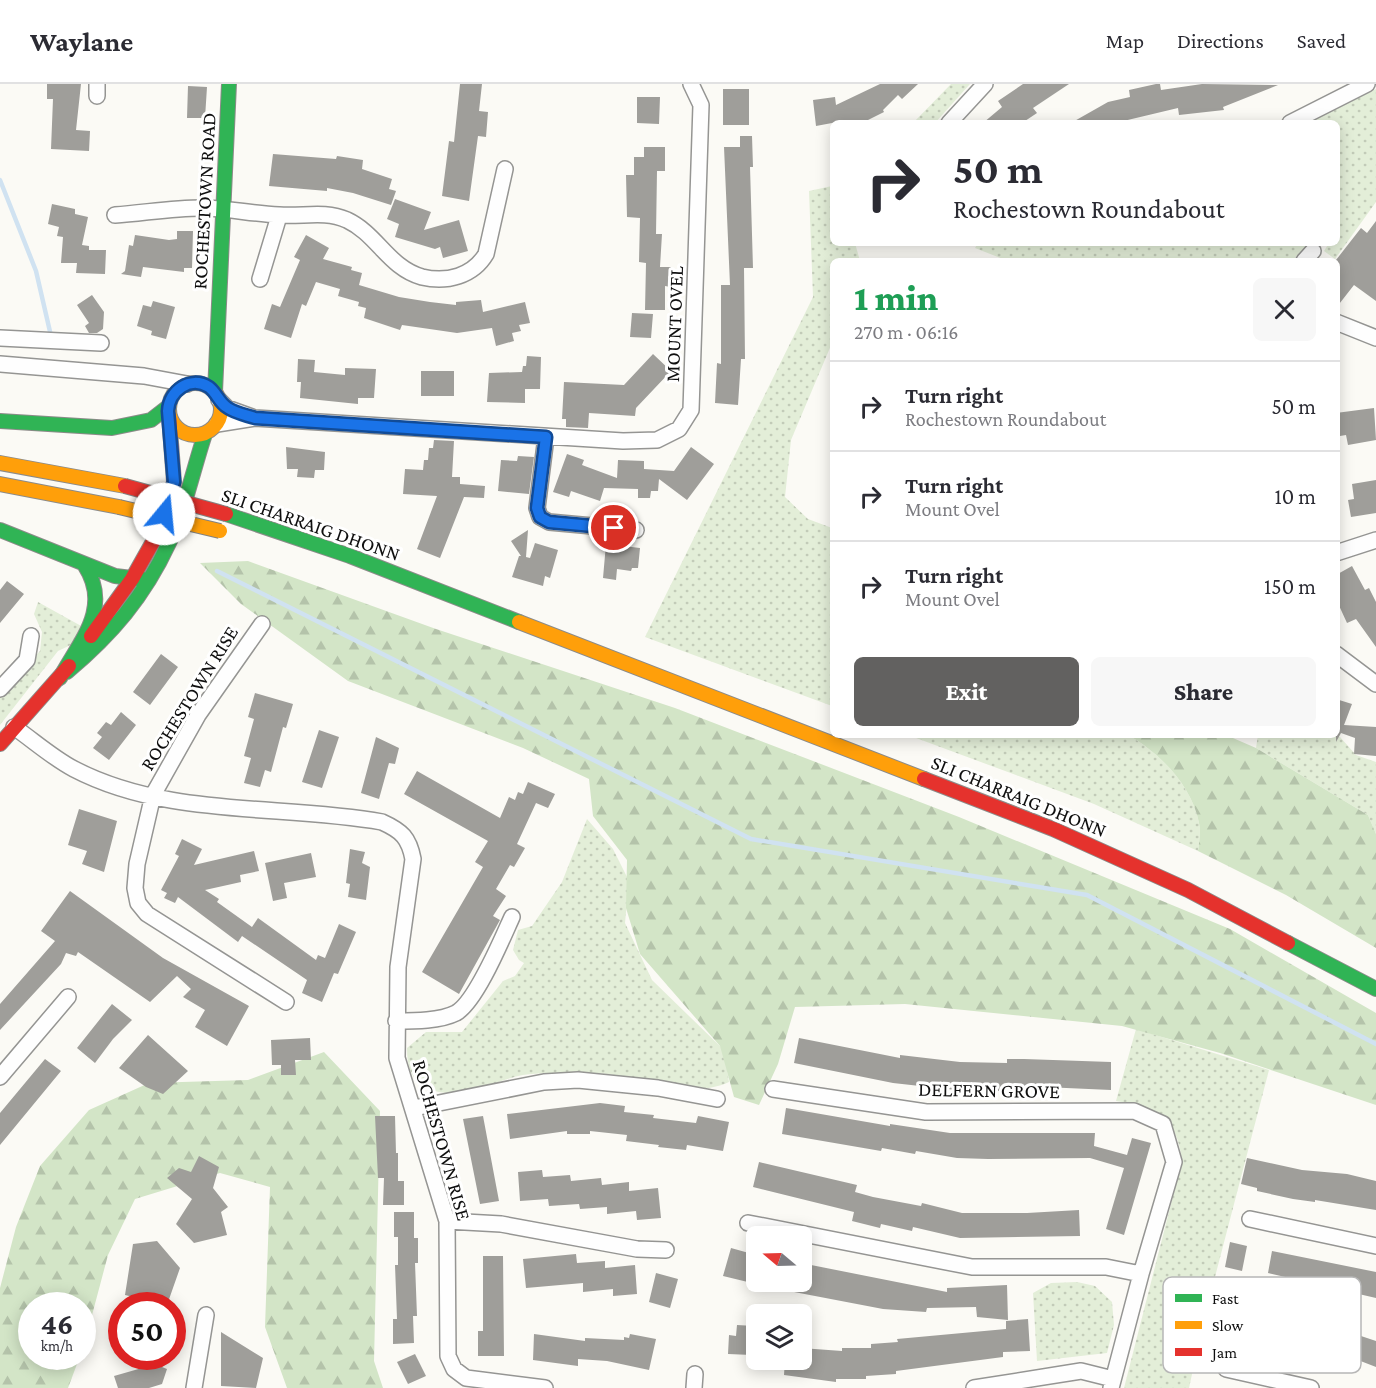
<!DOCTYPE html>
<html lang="en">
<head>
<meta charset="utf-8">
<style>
	:root { --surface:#fff; --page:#f7f7f7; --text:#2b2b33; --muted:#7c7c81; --line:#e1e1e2; --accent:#626160 }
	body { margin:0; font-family:"Crimson Pro",serif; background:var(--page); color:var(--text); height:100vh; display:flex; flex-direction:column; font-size:22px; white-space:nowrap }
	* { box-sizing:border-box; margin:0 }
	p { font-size:20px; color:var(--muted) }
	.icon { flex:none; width:33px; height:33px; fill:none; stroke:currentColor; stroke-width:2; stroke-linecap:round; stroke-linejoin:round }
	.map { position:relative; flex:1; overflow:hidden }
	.details { position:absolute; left:830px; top:174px; width:510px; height:480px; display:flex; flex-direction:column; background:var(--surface); border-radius:9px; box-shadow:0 3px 15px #0003 }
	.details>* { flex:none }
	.top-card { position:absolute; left:830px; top:36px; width:510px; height:126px; border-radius:9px; box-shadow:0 3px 15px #0003; background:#fff; color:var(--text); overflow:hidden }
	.needle { width:39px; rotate:289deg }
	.fabs { position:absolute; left:746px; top:1142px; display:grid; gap:12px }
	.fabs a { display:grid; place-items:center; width:66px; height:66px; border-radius:9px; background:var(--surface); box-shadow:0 3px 15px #0003; font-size:30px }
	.speed { position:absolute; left:18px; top:1208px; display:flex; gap:12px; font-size:30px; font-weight:700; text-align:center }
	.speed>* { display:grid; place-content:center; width:78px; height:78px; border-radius:50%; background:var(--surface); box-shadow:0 3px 15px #0003; line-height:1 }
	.speed small { font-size:15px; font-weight:400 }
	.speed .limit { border:9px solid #d22; background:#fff; color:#111 }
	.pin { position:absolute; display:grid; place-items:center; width:51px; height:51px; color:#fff; margin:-26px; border:3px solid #fff; border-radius:50%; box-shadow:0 2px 6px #0007 }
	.me { position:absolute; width:66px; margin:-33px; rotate:17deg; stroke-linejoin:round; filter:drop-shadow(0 0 4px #0008) }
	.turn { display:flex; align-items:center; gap:21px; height:126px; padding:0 24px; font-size:27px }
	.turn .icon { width:78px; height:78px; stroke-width:2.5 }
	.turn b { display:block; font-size:42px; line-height:51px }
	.round { display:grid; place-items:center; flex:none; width:63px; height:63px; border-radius:9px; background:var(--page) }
	.headline { display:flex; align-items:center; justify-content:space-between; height:102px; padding:0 24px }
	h1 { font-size:36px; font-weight:800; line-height:45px; color:#1e9e55 }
	.button { display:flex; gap:12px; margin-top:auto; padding:12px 24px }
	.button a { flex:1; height:69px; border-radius:9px; background:var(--accent); color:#fff; font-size:24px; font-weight:800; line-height:69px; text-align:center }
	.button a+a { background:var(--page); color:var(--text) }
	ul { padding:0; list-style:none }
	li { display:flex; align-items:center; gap:18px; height:90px; padding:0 24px; border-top:2px solid var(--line) }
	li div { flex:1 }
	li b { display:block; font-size:22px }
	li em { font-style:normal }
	header { display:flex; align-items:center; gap:36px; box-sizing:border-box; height:84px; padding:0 30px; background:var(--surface); border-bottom:2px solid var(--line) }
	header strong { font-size:28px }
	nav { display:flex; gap:33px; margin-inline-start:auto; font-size:21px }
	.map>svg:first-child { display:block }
</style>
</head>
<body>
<header>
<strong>Waylane</strong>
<nav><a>Map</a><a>Directions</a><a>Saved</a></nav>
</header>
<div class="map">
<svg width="1376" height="1304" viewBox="0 0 1376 1304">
	<defs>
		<pattern id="grass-dots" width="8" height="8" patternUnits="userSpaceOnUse" patternTransform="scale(1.5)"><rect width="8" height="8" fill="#e3eed8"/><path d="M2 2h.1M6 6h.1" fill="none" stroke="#c2cbb8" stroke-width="1.8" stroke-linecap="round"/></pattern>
		<pattern id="forest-firs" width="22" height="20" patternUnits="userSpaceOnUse" patternTransform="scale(1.5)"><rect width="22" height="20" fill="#d3e5c7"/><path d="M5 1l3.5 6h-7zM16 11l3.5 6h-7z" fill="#b4c3aa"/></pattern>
	</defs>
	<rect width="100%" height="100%" fill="#fbfaf5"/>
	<!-- grass -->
	<path fill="url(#grass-dots)" d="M951,0H970L935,39H913Z
		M1376,5V118L1335,175L1324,167L1329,159H1336V39H1308Z
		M832,102V159H855L860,177H832V259L791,356L785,413L808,435L832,444V622L645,553L813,213L809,107Z
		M978,159H1309L1292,177H1008L975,164Z
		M38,518L83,543L75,559L58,567L0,641V610L40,567L42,548L34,530Z
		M908,651H1128C1160,669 1192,702 1199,739C1201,748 1199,759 1198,767L1094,720Z
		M1258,651H1333L1340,653L1356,671L1376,678V750L1368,731L1256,664Z
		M587,735L613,765L629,797L625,839L652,896L724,966L729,998C686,1018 632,987 588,989C567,990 544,988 523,991C495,996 458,1018 429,1005C411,997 407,982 407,964L426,948H462L503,897L515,892L524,879L519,876L513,866L518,846L532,842L562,798Z
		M1136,945L1269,986L1204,1235L1189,1304H1124L1182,1077C1177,1032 1156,1024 1116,1017Z
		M1077,1198L1095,1202L1112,1218L1114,1241L1107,1269L1037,1277L1033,1209L1051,1199Z"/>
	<!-- forest -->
	<path fill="url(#forest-firs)" d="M248,477L436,545L675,624L959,733L1230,845L1376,929V1021L1220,969L1122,942L905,920L795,923L778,980L759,1021L734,1013L720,962L640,870L626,824L627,776L593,732L589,695L523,664L348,597L241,520L200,479Z
		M1128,651H1226L1256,664L1368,731L1376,750V864L1286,811L1198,767C1199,759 1201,748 1199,739C1192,702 1160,669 1128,651Z
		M324,968L380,1027L374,1277L383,1304H287L265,1243L270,1103L220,1089L135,1115L108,1171L83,1265L82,1221H32V1272H80L68,1304H0V1204L16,1143L40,1082L89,1026L149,999L248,996Z"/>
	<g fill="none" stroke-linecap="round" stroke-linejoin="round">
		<!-- stream -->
		<path stroke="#d0e2f1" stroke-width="4.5" d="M0,96L36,187L51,252
			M217,487L751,755L1087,811L1376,960"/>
	</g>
	<!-- building -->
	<path fill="#9f9e9a" d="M47,0H81L76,46L90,47L89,67L51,65L53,15H47Z
		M460,0H482L479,27L488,28L486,53L478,52L469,117L442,112L449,57L454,58Z
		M880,0H918L902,15L898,11L883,26L884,28L862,39H832L816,42L813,16L835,13L836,21Z
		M1023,0H1069L1033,24L1037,29L1022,39H983L1002,23L998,17Z
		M1156,0H1160L1161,6L1202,0L1278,1L1223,23L1224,26L1179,31L1178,24L1115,39H1071L1108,18L1130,13L1129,6Z
		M188,2L207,3L205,34H187Z
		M723,5H749V41H723Z
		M637,13H660L659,40L637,39Z
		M740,52H752L753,83H750L753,184H744L745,275H741L738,321L715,319L717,279L721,280V201H730L724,63H740Z
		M644,63H665V87H657L656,150H662L660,183H671V203L665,202V226H645L646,179L639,178L640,134L627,133L626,91H634V73H644Z
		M273,70L336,75L337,72L363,76L362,85L392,95L389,105L396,107L391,121L353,109L327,104V107L269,102Z
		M395,115L431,128L424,146L459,136L468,167L443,174L440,163L435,165L395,153L399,140L387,135Z
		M52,120L75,125V130L88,133L82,161L89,162V166H106L105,190L76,189L77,179H61L63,153L57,152L59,143L48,140Z
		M1376,137V217L1354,201L1336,224V176L1361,144L1367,149Z
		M177,147H193L192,184H184V188L143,183L141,193L121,190L125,187L129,161L133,162L135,151L169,156L177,155Z
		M306,151L329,164L323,175L352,183L351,186L362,189L359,201L399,213L430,218L456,221V218L481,216L483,228L525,218L530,239L519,241L521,247L512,249L514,257L496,262L492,244L457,249L402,241L400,246L364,234L366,224L358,222L359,218L338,212L340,205L316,198L306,222L302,220L291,254L264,245L272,220L280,223L300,176L294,173Z
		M92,211L104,228L103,245L97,249H89L85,242L89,239L77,221Z
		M153,217L175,223L166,255L151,251L152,247L137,242L143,221L151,223Z
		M632,229L653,230L651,254L630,253Z
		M653,270L671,287L636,324L635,332L589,329L588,344L566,343V335H562L564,298L624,301Z
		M527,272L541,273L540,305H525V319L487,318L489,289L522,288L523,282H526Z
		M298,275L315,276L314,288L345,291V284L376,285L374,314H358V320L300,314L301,298H297Z
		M421,287H454V312H421Z
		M1374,324L1376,356L1348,361L1346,351L1340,352L1336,329Z
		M434,356L454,357L452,393H460V400L485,402L484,414L464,413L440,474L417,465L437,412L403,410L405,385L423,386L424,376H428L429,364H433Z
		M286,363L325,368L324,386H315L314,394L297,393L298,385H287Z
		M691,363L714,380L687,416L659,395L658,407H651L650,414H638V405L604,404L600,417L571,407L569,413L553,408L567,370L584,376L582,381L617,394L618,376L644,377V385L674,387Z
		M518,372L534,373L529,410L498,407L501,376L517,377Z
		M1376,396V429L1351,433L1348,416L1354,415L1352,400Z
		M528,446L526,473L530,474L535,459L558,466L550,494L545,492L543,502L512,493L519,472H521L511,457Z
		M606,460L640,464L638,484H632L631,487L617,485L616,496L603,494Z
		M1352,482L1365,506L1369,504L1376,518V563L1356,535L1347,539L1336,515V491Z
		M7,497L24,510L0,539V506Z
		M161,570L178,583L150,621L133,608Z
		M255,609L293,620L286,644L283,643L271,688L265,686L260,703L244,699L251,674L244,672L254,635L248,633Z
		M1336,615L1352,620L1344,641L1376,643V672L1354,670L1355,654L1341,649L1336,658Z
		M121,628L136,641L109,676L93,664L102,653L97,649L106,638L111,641Z
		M319,646L339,653L322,704L302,698Z
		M376,653L399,664L395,680L389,679L379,715L361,709Z
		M417,687L500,734L509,713L515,716L518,708L523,710L528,698L555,710L548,724L536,719L517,760L525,764L514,783L510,781L496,805L506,812L493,832L500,836L459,910L422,888L483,783L475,778L488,757L404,710Z
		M79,725L117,737L104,788L82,780L87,767L68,761Z
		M182,755L202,765L194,781L254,767L259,787L240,791L241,798L205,806L219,815L217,818L252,843L258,834L316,876L318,871L325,874L339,840L356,848L338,890L334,889L322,918L302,909L307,896L242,852L238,858L178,813L175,819L164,814L167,809L161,806L179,772L175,770Z
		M350,765L365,768L362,779L370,783L366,816L348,813L350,800L346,799Z
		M311,769L316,793L284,799L287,814L273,817L265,779Z
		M70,807L163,874L249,922L227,962L195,943L205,926L183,913L191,905L177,892L150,918L78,868L76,872L66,869L61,880L0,946V920L55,857L41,847Z
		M112,920L132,936L113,955L95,979L77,964Z
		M148,951L188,987L163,1010L146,1003L119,984Z
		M310,954L311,976H295L296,991H281V981H272L271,956Z
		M799,954L900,974V971L960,978L1007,979V975H1024L1111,978V1006L1044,1003H1004V1007H965L893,999L794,979Z
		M45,975L61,987L0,1061V1029Z
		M600,1019L625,1022L624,1028L654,1031L653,1034L696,1039L698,1032L729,1038L723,1067L687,1061L686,1066L658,1063L659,1061L626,1057L627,1051L590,1047V1050H567V1047L510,1055L507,1030Z
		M786,1024L890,1042V1040L950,1049H1095L1094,1062L1127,1071L1132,1054L1151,1059L1124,1151L1106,1145L1124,1084L1090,1074L988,1075L957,1074L916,1067L915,1070L882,1064L881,1067L782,1050Z
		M375,1032H395L396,1069H398V1097H404V1121H383L384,1094H378Z
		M483,1032L499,1117L480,1120L463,1035Z
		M199,1072L219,1083L213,1104L228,1123L221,1128L227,1151L194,1159L176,1140L192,1115L167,1094L179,1084L191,1088Z
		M1247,1074L1302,1086L1347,1090L1376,1097V1126L1315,1116V1118L1293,1115L1257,1107V1104L1241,1100Z
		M759,1078L857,1101L855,1108L873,1113L921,1122L922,1119L962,1129H1027L1079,1126L1080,1152L960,1154L913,1143L912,1147L881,1140L880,1144L852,1137L854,1128L753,1103Z
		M542,1086L543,1093L570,1091L571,1097L601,1094L602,1101L629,1098V1107L658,1104L661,1134L637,1136L636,1127L607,1130V1123L580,1125L579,1120L549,1122L548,1115L520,1117L518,1088Z
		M394,1128H414V1154H418V1179H415L417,1232H413L414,1259L393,1260V1235H397L395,1181H398V1153H394Z
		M157,1157L180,1184L167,1221L125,1211L133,1160Z
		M1230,1158L1247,1162L1242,1187L1225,1183Z
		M731,1164L756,1171V1200L723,1192Z
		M1272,1167L1376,1188V1214L1268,1189Z
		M576,1170L577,1179L605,1177V1184L635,1181L637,1210L613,1212V1205L583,1208V1199L526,1204L523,1175Z
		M483,1172H503L504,1272H478V1247H483Z
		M801,1179L947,1208V1204L1007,1201L1008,1236L977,1233L976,1223L927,1224L926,1228L883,1225L768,1203L769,1197H801Z
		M656,1189L678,1195L670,1224L649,1218Z
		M1213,1225L1245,1227V1232L1361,1252L1376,1257V1283L1345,1271V1274L1305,1265L1246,1259L1247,1252L1209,1249Z
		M1028,1235L1030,1267L1003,1268V1273L896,1287V1290L866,1292V1295H836V1298L784,1291L785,1275H801V1264L842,1267V1264H871V1260L898,1258L897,1255L1006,1245V1237Z
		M737,1241L754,1242L752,1271L728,1270L729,1251L736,1252Z
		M221,1248L263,1274L256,1304L221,1302Z
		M534,1250L585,1257V1254L624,1256V1253L629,1254L630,1250L656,1255L649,1286L607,1277L578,1275V1282L533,1276Z
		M415,1270L426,1292L408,1300L397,1278Z
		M146,1272H161L157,1281L167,1285L162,1300L149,1304H118L114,1292L142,1284Z"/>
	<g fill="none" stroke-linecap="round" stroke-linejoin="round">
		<!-- street casing -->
		<g stroke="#959593" stroke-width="18">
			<path id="street" d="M97,12V0
				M949,39L985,0
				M1290,39L1367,0
				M115,131C145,129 177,123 207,124C231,125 255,130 279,131C303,133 324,126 347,136C377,150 389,184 422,193C447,199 473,192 486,170L505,85
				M1304,177L1313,167
				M260,195L279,132
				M1336,238L1376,254
				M0,254L101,259
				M0,280L144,292L187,300
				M219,316L227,324L252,333
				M217,340L255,334L623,357L657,356L679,345L691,326L701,21L691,0
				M546,353L537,424L540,433L549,438L636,446
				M1336,469L1376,456
				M262,540L198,631L153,711L137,780L135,804L138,819L147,830L286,918
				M1336,570L1376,600
				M0,605L27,576L31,552
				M14,643C34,657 53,674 74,685C168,734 281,720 382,738C402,747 409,754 413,775L398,883L397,974L447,1137L448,1272L454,1285L466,1294L545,1304
				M396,937C415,937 440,937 456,929C476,918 502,855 512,833
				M0,993L68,913
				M773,1005L926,1028L1134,1027L1163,1040L1174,1078L1141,1190L1111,1304
				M414,1024L544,998L578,996L658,1004L717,1015
				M1250,1135L1376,1162
				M447,1137L501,1140L637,1165L666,1166
				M748,1139L972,1183H1106L1141,1190
				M1226,1285L1311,1304
				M194,1304L206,1231
				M694,1304L695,1290
				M974,1304L1081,1287L1113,1295"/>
		</g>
		<!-- fast casing -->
		<g stroke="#8c8b89" stroke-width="16">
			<path id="fast" d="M215,308L229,0
				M0,337L112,344L151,336L169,322
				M226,430L350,472L519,538
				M0,446L115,492L149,496
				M67,588C112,550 144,513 169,459C185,426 193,386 205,350
				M60,594C80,557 112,524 85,482
				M1288,859L1376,905"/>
		</g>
		<!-- slow casing -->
		<g stroke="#8c8b89" stroke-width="16">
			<path id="slow" d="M169 325a26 26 0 1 1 52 0a26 26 0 1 1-52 0Z
				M0,379L125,402
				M0,400L119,423
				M519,538L924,695"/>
		</g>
		<!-- jam casing -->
		<g stroke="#8c8b89" stroke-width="16">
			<path id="jam" d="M91,552L132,495L159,447L174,398L169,332
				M0,660L69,582
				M924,695L1053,745L1188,806L1288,859"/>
		</g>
		<!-- street -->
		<use href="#street" stroke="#fefefe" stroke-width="15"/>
		<!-- fast -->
		<use href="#fast" stroke="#30b455" stroke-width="14"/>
		<!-- slow -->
		<use href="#slow" stroke="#ff9f0a" stroke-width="14"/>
		<!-- jam -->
		<use href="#jam" stroke="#e5322d" stroke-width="14"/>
		<!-- slow-bridge casing -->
		<g stroke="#838280" stroke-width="16" stroke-linecap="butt">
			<path id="slow-bridge" d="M119,423L220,447"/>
		</g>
		<!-- jam-bridge casing -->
		<g stroke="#838280" stroke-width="16" stroke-linecap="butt">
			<path id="jam-bridge" d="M125,402L226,430"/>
		</g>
		<!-- slow-bridge -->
		<use href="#slow-bridge" stroke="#ff9f0a" stroke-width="14"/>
		<!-- jam-bridge -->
		<use href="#jam-bridge" stroke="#e5322d" stroke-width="14"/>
	</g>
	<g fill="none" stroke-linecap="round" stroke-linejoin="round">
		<!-- route casing -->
		<g stroke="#114b97" stroke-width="15">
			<path id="route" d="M164,430L174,398L168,327C169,307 190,291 209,303C217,309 219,319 228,324C235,329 246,331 255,334L546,353L537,424L540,433L549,438L614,444"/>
		</g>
		<!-- route -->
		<use href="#route" stroke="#1a73e8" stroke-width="10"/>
	</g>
	<g text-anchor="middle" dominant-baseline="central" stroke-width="6" stroke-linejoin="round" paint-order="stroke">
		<!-- street labels -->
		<g font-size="20" fill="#0f0f0f" stroke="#fff">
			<text transform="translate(204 117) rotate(-87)">ROCHESTOWN ROAD</text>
			<text transform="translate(674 240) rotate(-88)">MOUNT OVEL</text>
			<text transform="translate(311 440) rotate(19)">SLI CHARRAIG DHONN</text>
			<text transform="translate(189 614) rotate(-58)">ROCHESTOWN RISE</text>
			<text transform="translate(1019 712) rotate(22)">SLI CHARRAIG DHONN</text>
			<text transform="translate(989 1006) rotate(1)">DELFERN GROVE</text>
			<text transform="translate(442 1056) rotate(74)">ROCHESTOWN RISE</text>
		</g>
	</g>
	<!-- legend -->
	<rect x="1163" y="1193" width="198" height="96" rx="9" fill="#fff" stroke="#b7b7b7" stroke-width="1.5"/>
	<rect x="1175" y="1210" width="27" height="8" fill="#30b455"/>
	<rect x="1175" y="1237" width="27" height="8" fill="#ff9f0a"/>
	<rect x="1175" y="1264" width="27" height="8" fill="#e5322d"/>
	<g font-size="16" fill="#0f0f0f">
		<text x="1212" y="1220">Fast</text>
		<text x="1212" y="1247">Slow</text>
		<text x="1212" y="1274">Jam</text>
	</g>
</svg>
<div class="fabs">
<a><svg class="needle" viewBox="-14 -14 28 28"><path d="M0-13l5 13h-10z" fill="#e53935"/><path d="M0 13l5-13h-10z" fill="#7c7c81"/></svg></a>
<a><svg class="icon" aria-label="layers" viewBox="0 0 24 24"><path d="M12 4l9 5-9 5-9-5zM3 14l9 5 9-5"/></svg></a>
</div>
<div class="speed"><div>46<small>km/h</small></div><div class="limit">50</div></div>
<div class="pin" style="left:614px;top:444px;background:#d93025"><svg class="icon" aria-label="arrive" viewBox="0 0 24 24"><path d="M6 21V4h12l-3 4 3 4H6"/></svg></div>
<svg class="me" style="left:164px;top:430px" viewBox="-20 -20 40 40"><circle r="19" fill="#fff"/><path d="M0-13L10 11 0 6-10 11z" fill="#1a73e8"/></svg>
<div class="top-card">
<div class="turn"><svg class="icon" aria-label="right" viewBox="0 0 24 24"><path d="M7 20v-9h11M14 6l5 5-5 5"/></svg><div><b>50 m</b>Rochestown Roundabout</div></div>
</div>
<section class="details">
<div class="headline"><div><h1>1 min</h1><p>270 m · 06:16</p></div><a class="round"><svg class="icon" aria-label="close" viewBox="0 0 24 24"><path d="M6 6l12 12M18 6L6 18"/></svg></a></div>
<ul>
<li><svg class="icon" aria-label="right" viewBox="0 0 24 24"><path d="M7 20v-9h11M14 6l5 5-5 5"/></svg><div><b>Turn right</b><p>Rochestown Roundabout</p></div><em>50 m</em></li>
<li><svg class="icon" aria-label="right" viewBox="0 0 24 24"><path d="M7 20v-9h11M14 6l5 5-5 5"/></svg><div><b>Turn right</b><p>Mount Ovel</p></div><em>10 m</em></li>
<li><svg class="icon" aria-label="right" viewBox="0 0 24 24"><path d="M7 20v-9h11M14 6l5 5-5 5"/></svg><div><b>Turn right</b><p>Mount Ovel</p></div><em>150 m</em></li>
</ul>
<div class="button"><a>Exit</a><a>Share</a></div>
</section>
</div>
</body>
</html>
